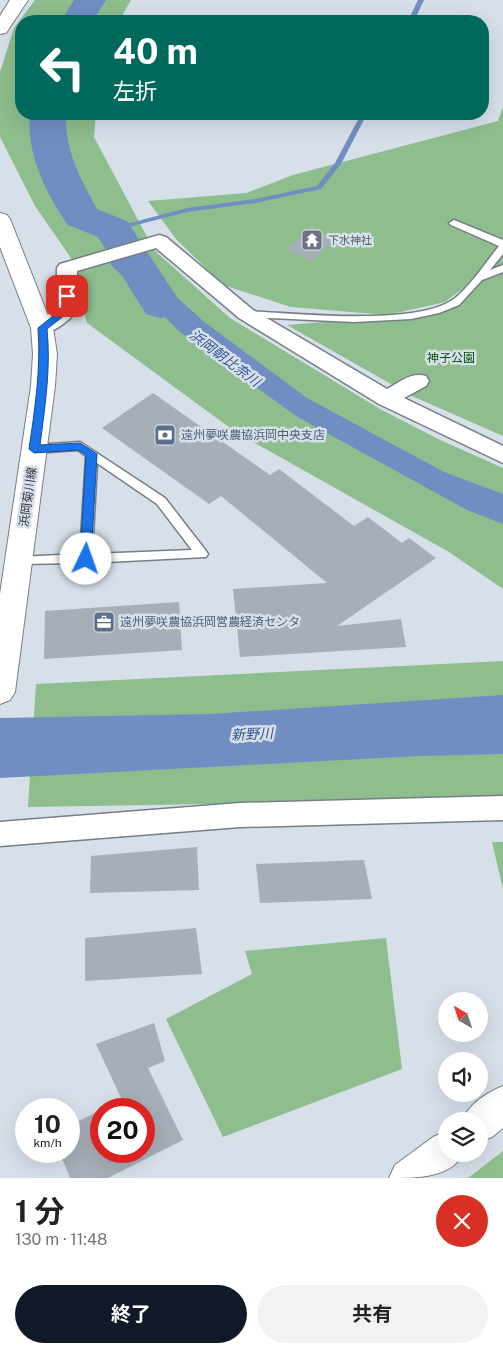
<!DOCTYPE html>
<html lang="ja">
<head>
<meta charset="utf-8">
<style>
	:root { --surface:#fff; --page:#f2f2f2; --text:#222; --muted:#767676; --accent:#111827 }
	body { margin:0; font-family:"Public Sans","Noto Sans JP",sans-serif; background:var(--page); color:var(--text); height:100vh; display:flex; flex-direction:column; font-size:19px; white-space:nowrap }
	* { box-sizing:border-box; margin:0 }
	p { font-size:16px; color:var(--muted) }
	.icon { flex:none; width:28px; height:28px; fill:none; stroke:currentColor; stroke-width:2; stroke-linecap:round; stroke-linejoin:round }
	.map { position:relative; height:1178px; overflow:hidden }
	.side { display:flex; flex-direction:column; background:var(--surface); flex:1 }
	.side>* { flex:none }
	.guide { position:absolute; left:15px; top:15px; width:474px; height:105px; border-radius:20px; box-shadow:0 5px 20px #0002; background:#00695c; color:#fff; overflow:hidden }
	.needle { width:32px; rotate:321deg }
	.tools { position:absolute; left:438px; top:992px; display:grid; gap:10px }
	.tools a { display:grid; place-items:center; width:50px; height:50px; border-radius:50%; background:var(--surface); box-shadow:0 5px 20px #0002; font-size:25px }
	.speed { position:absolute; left:15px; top:1098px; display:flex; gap:10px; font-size:25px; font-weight:700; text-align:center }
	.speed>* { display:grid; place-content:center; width:65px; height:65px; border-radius:50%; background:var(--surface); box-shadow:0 5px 20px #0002; line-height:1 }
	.speed small { font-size:12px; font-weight:400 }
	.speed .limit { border:8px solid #d22; background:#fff; color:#111 }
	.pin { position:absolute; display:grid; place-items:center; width:42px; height:42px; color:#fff; margin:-21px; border-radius:10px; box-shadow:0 2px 8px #0006 }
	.me { position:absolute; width:55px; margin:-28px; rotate:3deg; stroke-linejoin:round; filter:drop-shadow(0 0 4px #0008) }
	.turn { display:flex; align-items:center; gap:18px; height:105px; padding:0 15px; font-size:22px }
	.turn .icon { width:65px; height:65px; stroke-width:2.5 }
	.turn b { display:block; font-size:35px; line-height:42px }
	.round { display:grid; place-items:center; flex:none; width:52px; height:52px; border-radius:26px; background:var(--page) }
	.overview { display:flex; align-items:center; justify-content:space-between; height:85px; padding:0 15px }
	h1 { font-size:30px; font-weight:700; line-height:38px }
	.button { display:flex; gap:10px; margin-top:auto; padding:10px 15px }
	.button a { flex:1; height:58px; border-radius:30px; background:var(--accent); color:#fff; font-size:20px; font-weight:700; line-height:58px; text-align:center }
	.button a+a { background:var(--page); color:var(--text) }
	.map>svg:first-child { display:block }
</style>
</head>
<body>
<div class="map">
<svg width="503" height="1178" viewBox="0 0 503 1178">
	<rect width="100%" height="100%" fill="#d7dfe9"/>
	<!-- green -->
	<path fill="#8ebd8e" d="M35,0H131L119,21H21V114H96L94,137L154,250L230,318L380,409L438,439L503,468V589L449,552L237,433L87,323L71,258L35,206L0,137V72L14,28Z
		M503,106V436L412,396L287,325L431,313L456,302L473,281L445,302L387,315L291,307L223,285L176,239L148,201L246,193L293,175L498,121Z
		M503,661V799L28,807L36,684Z
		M492,842H503V889Z
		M386,938L402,1069L223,1137L166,1019L252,974L245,951Z
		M503,1151V1178H468Z"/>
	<!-- water -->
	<path fill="#718ec2" d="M131,255L203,321L307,398L444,472L503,494V524L467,510L296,416L179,331L108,262Z
		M503,695V754L419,756L0,778V718L211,714Z"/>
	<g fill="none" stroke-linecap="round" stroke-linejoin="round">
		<!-- stream -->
		<path fill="#718ec2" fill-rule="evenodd" d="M418,0H424L414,21H408Z
			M361,114H367L341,164L321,189L255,203L187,212L113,231L110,229L111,228L187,208L255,199L317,186L335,163Z"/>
		<!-- river -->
		<path fill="#718ec2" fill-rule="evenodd" d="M74,0H106L93,21H61Z
			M30,114H66C65,152 80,177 97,209L127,221L182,305L176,314L161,318L146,314L98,237L68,225C46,194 26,153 30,114Z"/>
	</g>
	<!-- building -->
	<path fill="#a6aeb7" d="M312,228L337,239L311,261L286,249Z
		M153,393L270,475L279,469L354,526L368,517L402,543L409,538L436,558L337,626L401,619L406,647L240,657L233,589L327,583L221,496L209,504L102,428Z
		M179,602L182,650L44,659L45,611Z
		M197,847L199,890L90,893L91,856Z
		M364,860L372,899L260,903L256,864Z
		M196,928L202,974L85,981V938Z
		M154,1023L165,1061L148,1068L183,1140L108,1178H70L59,1151H69V1126L101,1110V1151H144V1109H104L122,1100L96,1044Z"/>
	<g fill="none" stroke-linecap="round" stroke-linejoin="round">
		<!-- service casing -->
		<g stroke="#777e87" stroke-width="3">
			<path id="service" d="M454,220L503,240V254L490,270L503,265V272L482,280L459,305L439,313L411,319L354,322L246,317L241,314L246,311C296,313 410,326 451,301C467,291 487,261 499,246L451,225L449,223Z
				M80,442L165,498L206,551L208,554L206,557L86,563L15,564L13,561L19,557L80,554L86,456L78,450L34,453L28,449L34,445ZM97,463L157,504L192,550L92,554Z"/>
		</g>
		<!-- minor casing -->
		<g stroke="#777e87" stroke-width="3">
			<path id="minor" d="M159,235L166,237L253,310L387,389C400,382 411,372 426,376L429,381L426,386L404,398L503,446V463L379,404L239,318L156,248L77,271L76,311C68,323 49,336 35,333L32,328L35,323L56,309L57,268L60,264Z
				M503,796V820L240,827L0,846V822L240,803Z"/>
		</g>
		<!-- secondary casing -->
		<g stroke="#777e87" stroke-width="2">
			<path id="secondary" d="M10,0H28L6,33L0,34V16Z
				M0,213L7,215L10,219L53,328L57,354L55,386L15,692L10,700L0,704V594L31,386L33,354L31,328L0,247Z"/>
		</g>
		<!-- primary casing -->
		<g stroke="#777e87" stroke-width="2">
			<path id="primary" d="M503,1086V1128L492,1137L479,1142V1121H462C469,1104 486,1093 503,1086Z
				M446,1131V1154H463C450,1178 417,1178 389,1178L395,1165L433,1137Z"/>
		</g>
		<!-- service -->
		<use href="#service" fill="#fff" fill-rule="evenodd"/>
		<!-- minor -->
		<use href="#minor" fill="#fff" fill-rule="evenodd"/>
		<!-- secondary -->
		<use href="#secondary" fill="#fff" fill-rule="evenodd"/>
		<!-- primary -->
		<use href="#primary" fill="#fff" fill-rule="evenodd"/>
	</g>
	<!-- route -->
	<path fill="#1a73e8" stroke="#114b97" d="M67,293L71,296V310L47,329C51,368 45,406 40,445L80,443L97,454L91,559L86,563L80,559L86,455L78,450L34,453L29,449C35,408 41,369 38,328L62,309V296Z"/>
	<!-- icons -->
	<defs>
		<g id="temple-square" transform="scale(1.125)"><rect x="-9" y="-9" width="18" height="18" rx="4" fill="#6b7280" stroke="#d7dfe9"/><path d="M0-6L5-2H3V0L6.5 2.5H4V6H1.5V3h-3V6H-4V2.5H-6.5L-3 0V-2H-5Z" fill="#fff"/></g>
		<g id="bank-square" transform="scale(1.125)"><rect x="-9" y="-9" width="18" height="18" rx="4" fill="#5c6f8a" stroke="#d7dfe9"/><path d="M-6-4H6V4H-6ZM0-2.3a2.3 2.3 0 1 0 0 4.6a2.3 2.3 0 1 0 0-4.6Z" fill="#fff"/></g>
		<g id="office-square" transform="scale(1.125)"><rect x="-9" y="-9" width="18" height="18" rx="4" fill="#5c6f8a" stroke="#d7dfe9"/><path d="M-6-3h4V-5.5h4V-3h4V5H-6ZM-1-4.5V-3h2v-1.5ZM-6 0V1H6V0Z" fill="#fff"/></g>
	</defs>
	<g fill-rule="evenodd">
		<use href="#temple-square" x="312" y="240"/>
		<use href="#bank-square" x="165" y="435"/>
		<use href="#office-square" x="104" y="622"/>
	</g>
	<g text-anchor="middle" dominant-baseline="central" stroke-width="5" stroke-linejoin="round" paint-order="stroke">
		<!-- far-worship labels -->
		<g font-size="11" fill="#5b616d" stroke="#d7dfe9" text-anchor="start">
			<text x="328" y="240">下水神社</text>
		</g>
		<!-- park labels -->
		<g font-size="12" fill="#044f0f" stroke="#d7dfe9">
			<text x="451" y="358">神子公園</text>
		</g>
		<!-- service labels -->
		<g font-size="12" fill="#4e5e75" stroke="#d7dfe9" text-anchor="start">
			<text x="181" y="435">遠州夢咲農協浜岡中央支店</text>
			<text x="120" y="622">遠州夢咲農協浜岡営農経済センタ</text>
		</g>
		<!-- street labels -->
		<g font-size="12" fill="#333539" stroke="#d7dfe9">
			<text transform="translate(28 497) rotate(-82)">浜岡菊川線</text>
		</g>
		<!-- water labels -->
		<g font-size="14" font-style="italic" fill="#305294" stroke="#d7dfe9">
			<text transform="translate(225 358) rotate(37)">浜岡朝比奈川</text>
			<text transform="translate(252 734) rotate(-3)">新野川</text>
		</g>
	</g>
</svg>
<div class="tools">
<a><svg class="needle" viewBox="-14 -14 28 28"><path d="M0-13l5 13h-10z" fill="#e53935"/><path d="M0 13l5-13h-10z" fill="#767676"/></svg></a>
<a><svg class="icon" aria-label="sound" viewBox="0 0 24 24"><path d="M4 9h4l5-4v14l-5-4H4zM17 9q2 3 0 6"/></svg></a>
<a><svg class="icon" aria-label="layers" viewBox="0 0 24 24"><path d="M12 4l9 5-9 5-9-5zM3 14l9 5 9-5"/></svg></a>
</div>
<div class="speed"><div>10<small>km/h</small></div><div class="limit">20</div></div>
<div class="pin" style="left:67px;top:296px;background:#d93025"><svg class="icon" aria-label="arrive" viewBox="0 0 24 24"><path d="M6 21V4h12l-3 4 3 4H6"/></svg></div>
<svg class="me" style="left:86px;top:559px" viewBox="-20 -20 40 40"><circle r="19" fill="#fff"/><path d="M0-13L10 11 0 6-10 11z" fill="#1a73e8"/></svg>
<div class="guide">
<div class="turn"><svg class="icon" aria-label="left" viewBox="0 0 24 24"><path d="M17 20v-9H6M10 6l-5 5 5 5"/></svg><div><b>40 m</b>左折</div></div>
</div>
</div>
<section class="side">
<div class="overview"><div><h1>1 分</h1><p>130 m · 11:48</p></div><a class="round" style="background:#d93025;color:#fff"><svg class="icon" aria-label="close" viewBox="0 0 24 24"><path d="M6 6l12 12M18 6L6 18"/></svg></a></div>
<div class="button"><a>終了</a><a>共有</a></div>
</section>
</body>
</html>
